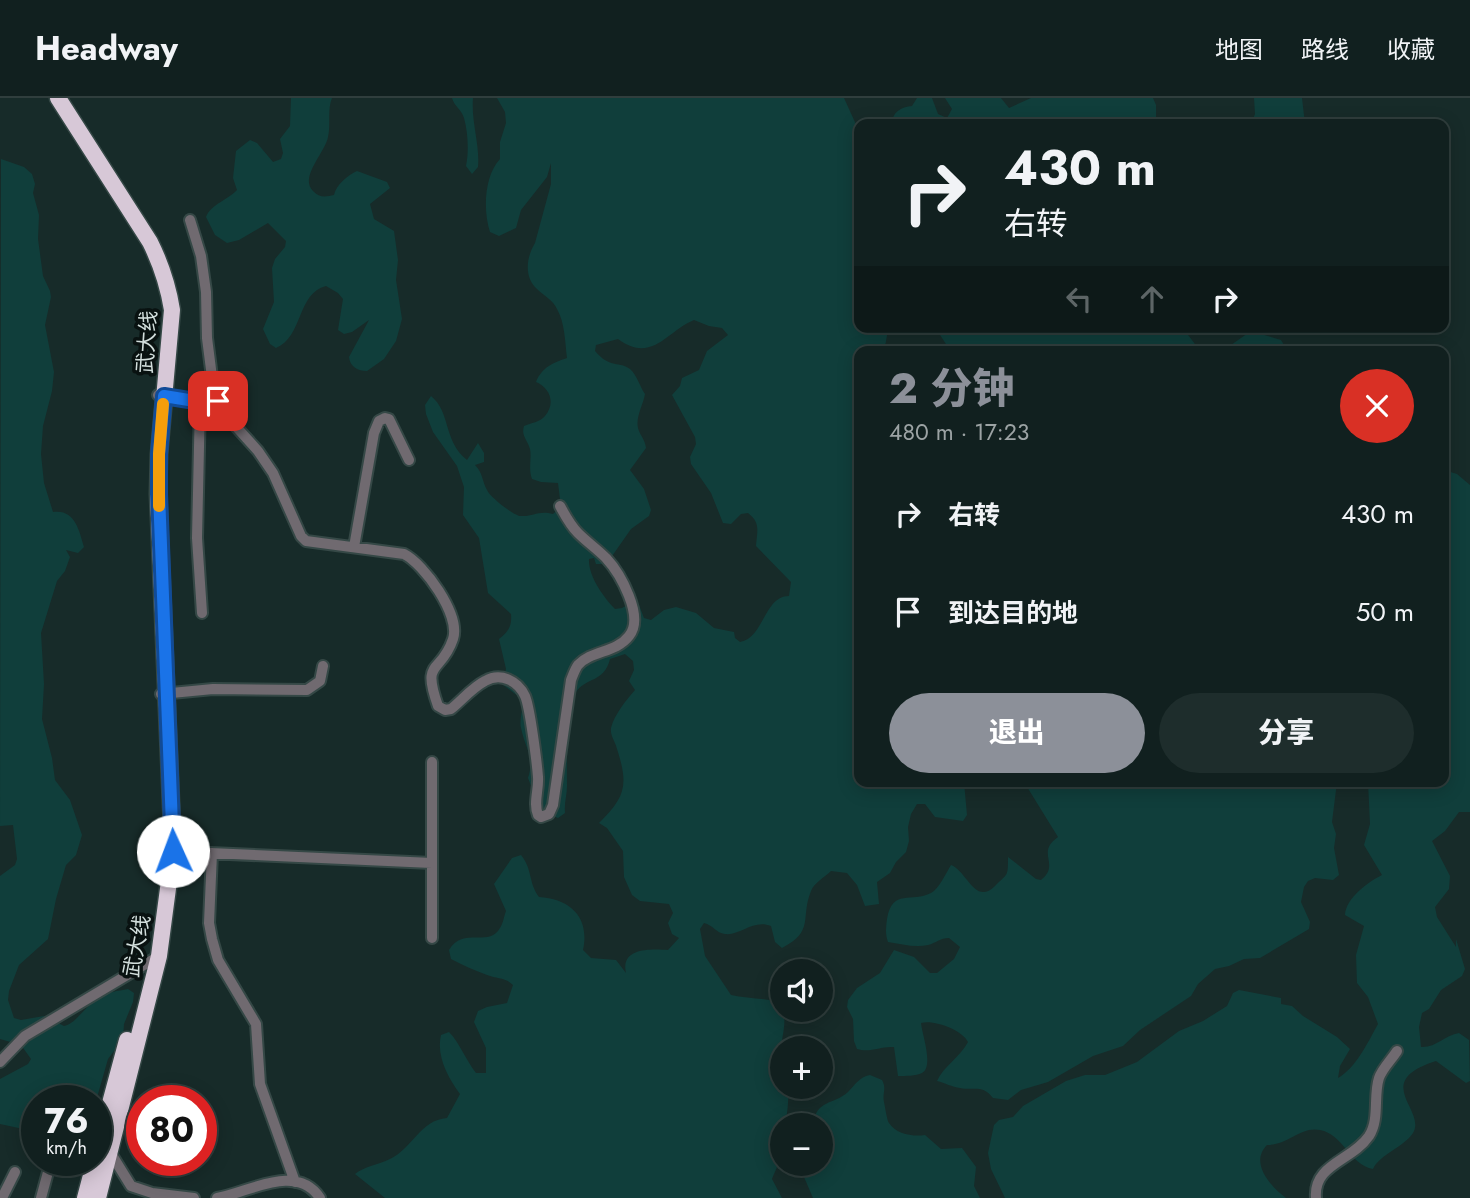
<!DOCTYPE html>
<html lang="zh">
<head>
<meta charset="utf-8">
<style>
	:root { --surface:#11201f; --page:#1e2d2c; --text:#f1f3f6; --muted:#9ca3a4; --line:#303e3d; --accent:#8c9099 }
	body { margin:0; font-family:Jost,"Noto Sans SC",sans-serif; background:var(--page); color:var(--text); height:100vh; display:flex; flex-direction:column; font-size:26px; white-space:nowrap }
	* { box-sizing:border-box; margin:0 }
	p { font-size:23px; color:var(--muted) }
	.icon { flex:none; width:38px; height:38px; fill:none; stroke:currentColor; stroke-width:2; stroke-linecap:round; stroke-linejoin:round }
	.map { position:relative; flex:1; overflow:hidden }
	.panel { position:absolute; left:854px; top:248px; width:595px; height:441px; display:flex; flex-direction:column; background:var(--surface); border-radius:14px; box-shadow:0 4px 18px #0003,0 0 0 2px var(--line) }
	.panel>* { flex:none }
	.hud { position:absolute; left:854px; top:21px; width:595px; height:214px; border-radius:14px; box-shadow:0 4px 18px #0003,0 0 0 2px var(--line); background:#11201f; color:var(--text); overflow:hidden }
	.controls { position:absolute; left:770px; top:861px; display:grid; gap:14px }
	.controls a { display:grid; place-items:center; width:63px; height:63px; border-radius:50%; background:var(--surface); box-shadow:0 4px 18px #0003,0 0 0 2px var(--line); font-size:35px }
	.speed { position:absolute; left:21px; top:987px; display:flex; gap:14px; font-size:35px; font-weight:700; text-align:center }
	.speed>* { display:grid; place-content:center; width:91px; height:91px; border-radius:50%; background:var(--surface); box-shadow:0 4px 18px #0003,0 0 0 2px var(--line); line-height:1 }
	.speed small { font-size:18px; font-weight:400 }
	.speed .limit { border:10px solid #d22; background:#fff; color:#111 }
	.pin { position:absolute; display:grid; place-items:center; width:60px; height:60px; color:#fff; margin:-30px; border-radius:14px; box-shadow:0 4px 10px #0006 }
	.me { position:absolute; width:77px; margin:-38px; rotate:358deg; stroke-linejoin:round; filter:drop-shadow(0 0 5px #0008) }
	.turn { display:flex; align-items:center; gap:24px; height:147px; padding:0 35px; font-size:32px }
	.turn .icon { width:91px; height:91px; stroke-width:2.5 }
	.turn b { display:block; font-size:49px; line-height:60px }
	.lanes { display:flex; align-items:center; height:66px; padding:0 35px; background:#0003; justify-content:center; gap:35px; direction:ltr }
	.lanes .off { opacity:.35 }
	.round { display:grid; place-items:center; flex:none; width:74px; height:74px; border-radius:37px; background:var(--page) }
	.head { display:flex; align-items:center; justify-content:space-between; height:119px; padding:0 35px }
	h1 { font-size:42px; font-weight:800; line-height:52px; color:var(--accent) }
	.button { display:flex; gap:14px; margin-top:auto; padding:14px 35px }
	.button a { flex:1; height:80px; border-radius:42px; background:var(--accent); color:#fff; font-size:28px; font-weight:800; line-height:80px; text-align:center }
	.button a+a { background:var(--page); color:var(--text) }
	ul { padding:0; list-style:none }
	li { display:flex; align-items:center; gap:21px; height:98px; padding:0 35px }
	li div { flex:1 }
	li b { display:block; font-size:26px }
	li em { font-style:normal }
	header { display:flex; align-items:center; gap:42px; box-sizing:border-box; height:98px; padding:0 35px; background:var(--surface); border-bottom:2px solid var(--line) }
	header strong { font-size:33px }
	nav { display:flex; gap:38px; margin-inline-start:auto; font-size:24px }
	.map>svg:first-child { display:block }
</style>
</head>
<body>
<header>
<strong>Headway</strong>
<nav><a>地图</a><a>路线</a><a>收藏</a></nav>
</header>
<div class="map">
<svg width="1470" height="1100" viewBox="0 0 1470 1100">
	<rect width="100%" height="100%" fill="#172b29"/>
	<!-- green -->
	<path fill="#103e3b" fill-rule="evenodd" d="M291,0H332C327,12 331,26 328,39C325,55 299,79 313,93C319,100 326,99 334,97C336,87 348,77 357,73L387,84L390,90L370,106L374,121L394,133L398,162L396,182L402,221L396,243L384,261L367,273C358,273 350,269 349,259L369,222L352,234L344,236L338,232L343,201L338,195L326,188C297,195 303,239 276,250L270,246L263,231L274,204L272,170L275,161L285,149L286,143L268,125L239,142L227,145L215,137L206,119C211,106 228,102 237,92L233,80L236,53L250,42L257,45L273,64L281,61L283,55L280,41L290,28Z
		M452,0H473C471,24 480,46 478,69L472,76L466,68C469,54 468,34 464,20C462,12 454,8 452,0Z
		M497,0H844L859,33V229H887L888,232L884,254H859V684H964L967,717L963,723L935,719L925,706H917L911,716L908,729L909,743L906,754L896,764L890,775L877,784L879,806L865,808L857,787L847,775L831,773C825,779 814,785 811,793C800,820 815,833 782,850L775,844L771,828C753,821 740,838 725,836C716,835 713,827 704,825L700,831L705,858L731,897C743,900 757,900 769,902C793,908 782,935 781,950C781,962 782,976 782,989H787C791,1004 784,1036 778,1048C776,1054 779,1059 778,1065C777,1071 774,1075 772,1081L782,1100H385L355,1076C365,1068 378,1067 390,1061C413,1050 420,1022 447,1020L460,996C448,980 436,958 441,937L449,934C459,944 466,962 476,975H486V950L474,924L478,913L487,909L507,905L513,887C505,879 497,881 487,877C474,872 462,867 451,861L449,852C463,828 489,850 500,830C503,826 504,818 506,813L494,786L512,760L521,757C533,772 528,784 539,799C571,801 590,820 583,852L591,860L616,862L626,875C620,849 652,851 668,852L679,840L672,836L668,825L673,815L669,806L640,803L632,797L624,779L623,753L607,730L599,725C625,699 629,688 617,651C615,643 610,638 611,630C614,617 627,601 635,592L629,583L634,572L633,563L625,556L610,561C604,585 586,579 576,594C565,612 567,666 567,688C567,697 564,705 565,715L558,720C539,713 535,698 528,680C535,659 525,650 521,630C519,622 523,611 523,602L502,586L506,571L499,541C509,533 512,528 511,516L488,495L479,440L463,417L464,389L457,368L433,334L426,316L425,307L431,298C451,314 443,343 467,362L478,345L484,355V364L475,367C483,375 482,383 487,392C490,399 514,418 521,418C533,419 538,412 553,416L561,409L558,385L541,384L532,381C528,370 532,360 530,351C527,341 521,338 524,328C531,325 540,324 545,318C556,305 550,290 536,284C542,269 553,265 567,260C565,244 565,225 557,211C553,202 544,198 537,191C524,179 526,160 535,145L551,86V65L547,79L521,112L516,130L499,138L490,134C483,113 484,78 500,61V44L506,25L505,14ZM694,222L709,228L722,230L728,237L707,253L699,272L682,280L680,288L672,297L695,339L696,346L690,359L691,366L711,395L723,425L731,426L741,416L748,415C761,425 757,433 756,448L791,484L789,498C764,498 764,540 740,544L735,540L734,534L714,530L696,515L676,509L664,512L651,522L644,520L639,507L633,504L622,510L615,511C604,500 588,478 589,461L594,460L596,466H604L610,461L631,431L649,418L651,412L644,391L630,372L646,350C645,342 642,340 639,333C634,321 643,308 645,296C640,289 637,277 630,271C620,263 610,271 595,253L596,247L618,241C652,266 667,233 694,222Z
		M917,0H932L938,16L947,20L952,11L945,0H1001L1009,10L1031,0H1153L1156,7V26H892C892,14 901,9 912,8Z
		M1254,0H1302L1305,26H1251L1255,16Z
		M1,61L24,69L32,76L35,86L33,95L39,117L38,141L43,178L50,193L51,199L45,227L54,274L52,293L43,328L41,356L44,385L53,414C75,411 79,432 84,449L78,455L66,452L70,459L65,473L57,483L41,535L44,586L42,621L52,660L55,682L70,702L82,737L76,757L66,767L56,801L48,841L19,867L9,893L8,902L14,920L21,922L44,918L64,928C76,926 86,907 99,899C107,894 118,893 128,891L134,895L133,904L124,926L123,941L108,961L96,1003H37V1034L0,1026V981L28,966L31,961L21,947L0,941V778L15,767L17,761L13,727L0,728Z
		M935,229H1182L1201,254H951Z
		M1251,233L1281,242L1288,254H1221Z
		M1444,372L1457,376L1470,387V714H1459L1445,733L1432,743L1450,778L1449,791L1435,809L1437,819L1456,849V841L1465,871L1462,878L1441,892L1429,911L1422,915L1419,929L1421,949C1436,950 1445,937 1459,935L1469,942L1470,983L1466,985L1436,963C1370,984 1427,1012 1413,1035C1403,1050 1380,1056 1373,1071C1350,1067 1343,1036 1320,1032C1301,1028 1288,1047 1267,1047C1249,1065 1271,1089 1286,1100H1005L991,1071L988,1055L994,1027L999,1022L1013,1019L1023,1008L1066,983L1085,977H1105L1137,964L1179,933L1203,923L1227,908L1233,895L1239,892L1281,900V906L1292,908L1303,918L1337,939L1350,951L1340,968L1338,980C1356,970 1368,944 1378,926L1368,899L1357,885L1356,857L1364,828L1345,817C1346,800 1368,784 1382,777L1364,747L1370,726L1368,684H1444Z
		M1024,684H1337L1332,724L1336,736L1334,750L1339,777L1333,782L1315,780L1308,783L1304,789L1301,804L1310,824L1309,831L1260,860L1244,861L1229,868L1215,871L1198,886L1191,898L1140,932L1123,948L1093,958L1048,984L1021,992L1008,1002L993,1000C982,986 975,993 960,990C952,989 945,985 937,983C943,969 960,959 968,944C963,932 933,921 921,925C922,936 934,969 922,975C916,978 905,978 898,978L894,949C880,948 871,955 857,951L854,943L853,921L847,909L848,902L857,890L880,875L894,852L914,859L930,875H937L954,861L960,849L949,840C940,840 936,845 928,847C915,850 901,846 888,844C885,836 886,829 887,821C892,790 912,805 931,795C939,791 946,775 951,767C967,773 975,808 995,788C1008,775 1008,779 1008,759L1036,781L1041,782C1061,766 1035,755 1058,739Z
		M870,977L882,982C887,991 882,995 884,1004C885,1008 887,1023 889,1025C896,1036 913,1039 925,1037L941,1051L962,1050L976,1069L974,1088L980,1100H813L804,1079L803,1066H821V1027H812C818,1000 832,1008 848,994C855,987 859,979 870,977Z"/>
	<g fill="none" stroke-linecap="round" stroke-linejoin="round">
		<!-- minor casing -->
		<g stroke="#354846" stroke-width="14">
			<path id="minor" d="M190,122L201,158L206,194L207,240L213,287L218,303L230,322L258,353L273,375L301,438L306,443L404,456C424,466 461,517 453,541C441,577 421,560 438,608L445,612L451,611C462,602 473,589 485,583C501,574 518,583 525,598C530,609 537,666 538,679C539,692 533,705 538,717L541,719L549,716L553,707L571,582C573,577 575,571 578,567C592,552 616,555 629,538C645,519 620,475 606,460C597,451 587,444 578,435C570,427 565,417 560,408
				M158,297L200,304L218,303
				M200,304L197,440L202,515
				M354,449L374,335L379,323L385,320L389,321L409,362
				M161,596L213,591L307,592L320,583L323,568
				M164,753L432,765
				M212,755L209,825L212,841L218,862L256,926L260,986L295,1084
				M432,840V664
				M0,964L25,938L159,858
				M110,1054L131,1088L152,1095L194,1100
				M2,1100L15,1074
				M41,1100L48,1074
				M217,1100C248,1095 296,1064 320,1100
				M1316,1100C1313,1066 1352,1063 1369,1038C1380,1021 1373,998 1379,980C1382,971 1392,961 1397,953"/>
		</g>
		<!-- highway casing -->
		<g stroke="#354846" stroke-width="19">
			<path id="highway" d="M58,0L150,144C161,166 168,187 172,212L159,356L158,396L173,753L159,858L98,1100
				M96,1057L127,942
				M85,1100L95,1062"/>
		</g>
		<!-- minor -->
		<use href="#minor" stroke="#706a70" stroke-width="10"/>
		<!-- highway -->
		<use href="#highway" stroke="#d7c8d7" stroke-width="16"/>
	</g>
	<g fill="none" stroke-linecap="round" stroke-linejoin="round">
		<!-- route casing -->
		<g stroke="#114b97" stroke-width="18">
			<path id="route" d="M173,753L159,396V356L164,298L201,304L218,303"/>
		</g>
		<!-- route -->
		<use href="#route" stroke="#1a73e8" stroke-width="12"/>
		<!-- slow -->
		<path stroke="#f59e0b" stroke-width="12" d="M159,408V356L163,306"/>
	</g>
	<g text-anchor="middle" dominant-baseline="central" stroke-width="7" stroke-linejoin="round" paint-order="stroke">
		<!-- street labels -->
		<g font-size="21" fill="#d2dedc" stroke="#091211">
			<text transform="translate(147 244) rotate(-86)">武大线</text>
			<text transform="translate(137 848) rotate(-79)">武大线</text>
		</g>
	</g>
</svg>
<div class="controls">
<a><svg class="icon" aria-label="sound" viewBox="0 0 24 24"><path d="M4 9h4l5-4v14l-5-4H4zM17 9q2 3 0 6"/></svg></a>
<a>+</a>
<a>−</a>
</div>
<div class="speed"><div>76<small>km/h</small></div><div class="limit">80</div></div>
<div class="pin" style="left:218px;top:303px;background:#d93025"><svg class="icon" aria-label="arrive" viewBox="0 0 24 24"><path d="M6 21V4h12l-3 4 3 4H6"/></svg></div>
<svg class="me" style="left:173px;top:753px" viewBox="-20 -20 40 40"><circle r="19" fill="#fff"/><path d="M0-13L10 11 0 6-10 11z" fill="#1a73e8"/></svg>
<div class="hud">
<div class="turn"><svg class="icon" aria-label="right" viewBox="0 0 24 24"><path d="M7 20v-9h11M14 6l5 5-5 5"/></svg><div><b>430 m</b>右转</div></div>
<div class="lanes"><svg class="icon off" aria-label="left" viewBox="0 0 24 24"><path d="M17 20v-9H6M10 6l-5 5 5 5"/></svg><svg class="icon off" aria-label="ahead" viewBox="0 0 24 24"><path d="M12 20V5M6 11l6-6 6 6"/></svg><svg class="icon" aria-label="right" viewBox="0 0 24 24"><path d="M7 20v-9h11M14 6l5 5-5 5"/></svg></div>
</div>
<section class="panel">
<div class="head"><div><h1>2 分钟</h1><p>480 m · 17:23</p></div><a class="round" style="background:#d93025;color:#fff"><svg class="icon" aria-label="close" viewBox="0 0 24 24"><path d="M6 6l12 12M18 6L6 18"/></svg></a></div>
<ul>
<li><svg class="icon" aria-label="right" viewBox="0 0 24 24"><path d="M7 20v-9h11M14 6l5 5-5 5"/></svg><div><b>右转</b></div><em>430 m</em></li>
<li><svg class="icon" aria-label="arrive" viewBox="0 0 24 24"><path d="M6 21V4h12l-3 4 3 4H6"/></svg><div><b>到达目的地</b></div><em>50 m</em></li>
</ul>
<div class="button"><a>退出</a><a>分享</a></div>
</section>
</div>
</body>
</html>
